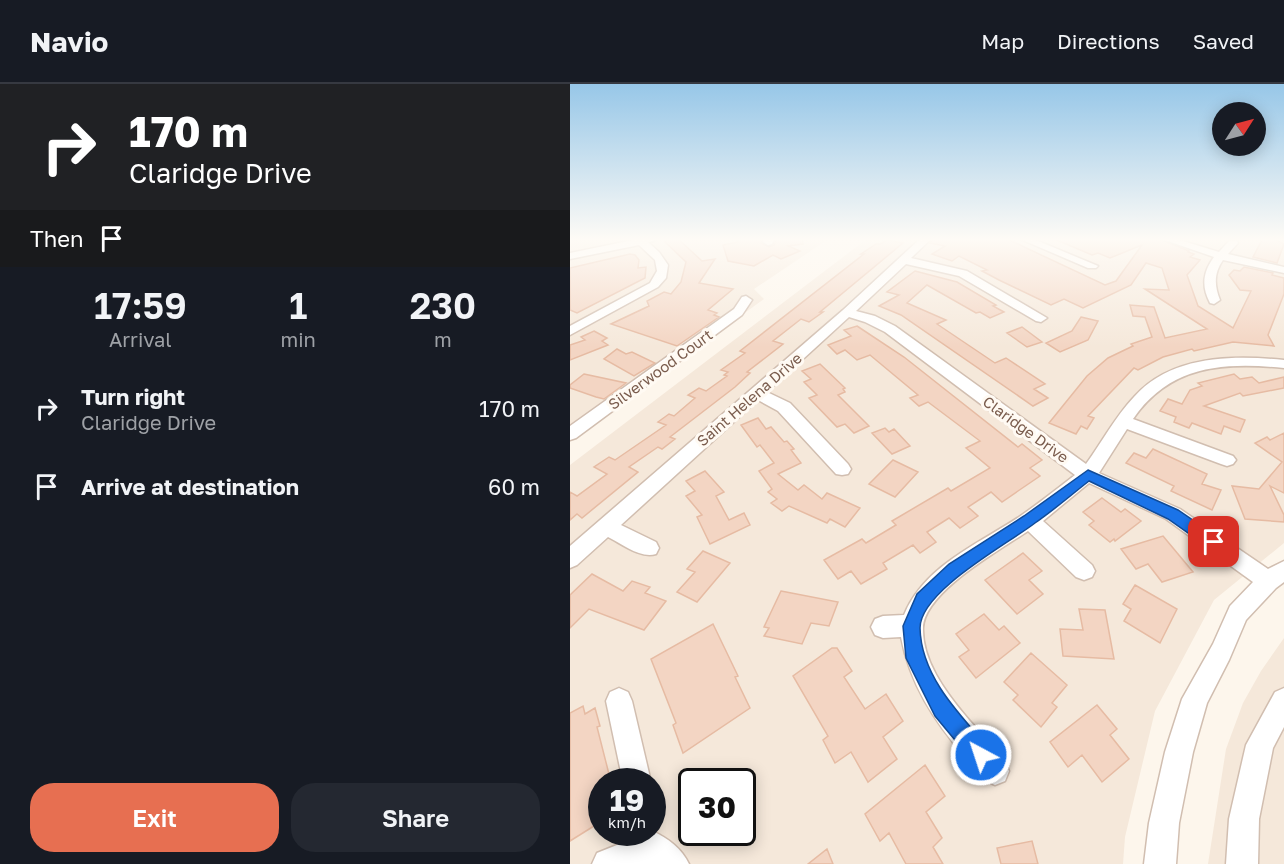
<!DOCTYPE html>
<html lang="en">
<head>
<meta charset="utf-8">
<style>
	:root { --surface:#171b24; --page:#242831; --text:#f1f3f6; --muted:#9ea1a6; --line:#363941; --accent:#e76f51 }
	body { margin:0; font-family:"Golos Text",sans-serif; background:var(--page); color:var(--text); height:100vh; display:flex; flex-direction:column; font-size:22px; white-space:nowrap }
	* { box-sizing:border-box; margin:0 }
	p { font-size:20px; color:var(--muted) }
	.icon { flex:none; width:33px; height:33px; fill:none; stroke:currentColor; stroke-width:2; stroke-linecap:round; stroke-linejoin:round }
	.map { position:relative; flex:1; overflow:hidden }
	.details { display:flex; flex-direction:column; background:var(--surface); width:570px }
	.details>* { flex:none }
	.top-card { background:#202124; color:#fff; overflow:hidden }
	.needle { width:39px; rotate:54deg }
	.buttons { position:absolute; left:642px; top:18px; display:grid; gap:12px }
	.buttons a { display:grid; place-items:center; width:54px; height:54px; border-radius:50%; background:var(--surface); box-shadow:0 3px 15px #0003; font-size:30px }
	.speed { position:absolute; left:18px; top:684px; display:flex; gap:12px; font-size:30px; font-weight:700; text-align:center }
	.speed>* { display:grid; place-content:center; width:78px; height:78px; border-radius:50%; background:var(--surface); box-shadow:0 3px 15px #0003; line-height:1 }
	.speed small { font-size:15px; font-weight:400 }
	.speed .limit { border:3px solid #111; border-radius:9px; background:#fff; color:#111 }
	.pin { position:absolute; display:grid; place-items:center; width:51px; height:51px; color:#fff; margin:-26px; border-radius:12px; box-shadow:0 3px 9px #0006 }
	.me { position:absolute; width:66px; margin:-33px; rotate:320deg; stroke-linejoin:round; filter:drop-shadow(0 0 4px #0008) }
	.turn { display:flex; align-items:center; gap:21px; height:126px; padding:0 30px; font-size:27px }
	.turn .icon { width:78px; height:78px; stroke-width:2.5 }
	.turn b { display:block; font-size:42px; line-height:51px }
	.then { display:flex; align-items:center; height:57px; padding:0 30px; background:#0003; gap:12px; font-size:22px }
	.eta { display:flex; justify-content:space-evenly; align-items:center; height:102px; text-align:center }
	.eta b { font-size:36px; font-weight:600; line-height:42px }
	.primary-button { display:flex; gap:12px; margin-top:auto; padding:12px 30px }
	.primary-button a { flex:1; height:69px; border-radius:24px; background:var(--accent); color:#fff; font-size:24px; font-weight:600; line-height:69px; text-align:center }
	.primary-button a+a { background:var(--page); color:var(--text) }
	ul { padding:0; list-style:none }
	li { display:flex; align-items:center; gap:18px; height:78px; padding:0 30px }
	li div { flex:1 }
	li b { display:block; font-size:22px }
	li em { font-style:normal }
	header { display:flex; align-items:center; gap:36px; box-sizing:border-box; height:84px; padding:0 30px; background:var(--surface); border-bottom:2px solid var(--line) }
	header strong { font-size:28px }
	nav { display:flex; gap:33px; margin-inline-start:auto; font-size:21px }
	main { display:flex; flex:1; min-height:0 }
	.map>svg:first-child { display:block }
</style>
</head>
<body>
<header>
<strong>Navio</strong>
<nav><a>Map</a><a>Directions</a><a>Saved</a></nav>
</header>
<main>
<section class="details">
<div class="top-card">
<div class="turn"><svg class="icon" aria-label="right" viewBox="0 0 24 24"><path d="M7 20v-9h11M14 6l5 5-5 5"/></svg><div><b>170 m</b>Claridge Drive</div></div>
<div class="then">Then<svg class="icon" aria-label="arrive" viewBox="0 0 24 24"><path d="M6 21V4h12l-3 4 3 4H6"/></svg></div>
</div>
<div class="eta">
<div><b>17:59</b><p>Arrival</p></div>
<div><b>1</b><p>min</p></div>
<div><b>230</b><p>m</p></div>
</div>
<ul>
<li><svg class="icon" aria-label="right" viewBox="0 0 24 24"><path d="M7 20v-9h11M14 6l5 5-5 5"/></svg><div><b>Turn right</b><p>Claridge Drive</p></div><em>170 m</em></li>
<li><svg class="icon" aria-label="arrive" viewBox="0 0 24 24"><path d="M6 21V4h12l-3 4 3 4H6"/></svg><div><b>Arrive at destination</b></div><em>60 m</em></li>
</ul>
<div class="primary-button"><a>Exit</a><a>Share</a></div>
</section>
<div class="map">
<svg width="714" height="780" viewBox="0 0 714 780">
	<rect width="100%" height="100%" fill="#fdf6ec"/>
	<!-- residential -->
	<path fill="#f5e8da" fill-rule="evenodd" d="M0,154H260L184,205L194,215L0,355Z
		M298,154H714V459L644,516L585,627L555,753L553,780H0V381ZM32,698H82V748H32ZM122,698H172V748H122Z
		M714,554V780H638L656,665L673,619L691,587Z"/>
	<!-- building -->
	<path fill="#f3d5c3" stroke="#e6bba3" stroke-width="1.5" d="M107,154L132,177L145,175L129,199L163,205L138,226L147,229L144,231L149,233L107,262L41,240L79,222L77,217L94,208L101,210L111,198L116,178L94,157Z
		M168,154H193L191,159L199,163L204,161L207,154H232L233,160L218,162L230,167L211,175L203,171L184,182L158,177L153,161L168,158Z
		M364,154H435L535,201L546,197L572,161L540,174L528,169L522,171L482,154H587L619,167L618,168L624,170L620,173L630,176L617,191L628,222L663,244L681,207L670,206L659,191L664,186L670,187L674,183L703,189L702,191L714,194V210L698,251L704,262L663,258L624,267L622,265L593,273L568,286L564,284L518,332L524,334L517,345L511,342L506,350L479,339L517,292L538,274L563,262L561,260L582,253L575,233L563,232L560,221L584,223L595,254L637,245L575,205L599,206L592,184L576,179L561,201L513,224L494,215L481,221L429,196L412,187L417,186L389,172L382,177L362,170L375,162L360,159Z
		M693,154H702L714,160L707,179L683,173Z
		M317,156L333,159L250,228H253L239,238L231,235L203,257L213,260L177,288L180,289L165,303L100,353L105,355L92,365L88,363L59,383L68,388L12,434L7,430L0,436V408L7,412L37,390L24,383L39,373L45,376L96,341L88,338L99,330L104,332L125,314L118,311L129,304L136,307L157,292L154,291L158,288L151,286L175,269L170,267L294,170H291L306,160H310Z
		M60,170L65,171L69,176L68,184L76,183L75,194L7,229L0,226V184Z
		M345,187L387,198L426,221L423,222L434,228L420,234L410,228L406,229L357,201L337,219L376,236L367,240L425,279L436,274L475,300L464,305L478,314L463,322L331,231L309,222L329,211L317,208Z
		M511,233L528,237L518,256L490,268L476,259L502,247Z
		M287,242L334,273L448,363L452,360L472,376L460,384L470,392L448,407L432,418L421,408L398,423L408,432L390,444L379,434L357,448L366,458L350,469L343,461L313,479L317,485L291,500L281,487L268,495L254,476L292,455L296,459L326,441L322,437L378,404L381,407L420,384L396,364L410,357L358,318L349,322L340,314L348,311L300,271L287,276L275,266L267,270L258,261L281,252L274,246Z
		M452,243L472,258L457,263L437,249Z
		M24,247L37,254L32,257L38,261L0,276V261L15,256L11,253Z
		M47,265L56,270L62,268L85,279L64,292L34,275Z
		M250,280L275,304L273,305L275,308L268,311L299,342L284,349L275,340L267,343L239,314L247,311L234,298L241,295L232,287Z
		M14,290L56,299L34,315L26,313L0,304V301Z
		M664,290L670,295L682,293L689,299L714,293V304L673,312L670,309L634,322L675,336L670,348L654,342L651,350L622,339L619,344L604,338L606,333L590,327L598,315L612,320L620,306L632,302L628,299Z
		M188,334L196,345L201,343L214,358L217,357L224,365L221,366L231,379L208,390L228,406L234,401L252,415L257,409L290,424L275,443L260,435L257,439L219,422L212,427L201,419L207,415L198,408L202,405L189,387L204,379L190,361L187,363L171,341Z
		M315,344L319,348L324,345L340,362L322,370L302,349Z
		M714,349V409L700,402L714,431V438L675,435L662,402L689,405L712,378L685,359L697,353L700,356Z
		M583,365L637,390L632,400L651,406L642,426L601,407L604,402L556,379L564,369L576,374Z
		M323,376L348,388L325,413L299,400Z
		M135,387L154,408L146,412L159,436L174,429L180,441L140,460L127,433L132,431L116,412L125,407L116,397Z
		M532,414L551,428L555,425L571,437L545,457L544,455L540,458L519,441L524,437L513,428Z
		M593,452L623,488L592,498L578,480L566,485L551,465Z
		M133,467L160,479L127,518L107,508L125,488L117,485Z
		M453,469L472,487L459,496L473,510L447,530L415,496Z
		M22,490L53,507L62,497L80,503L75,509L96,517L74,546L19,525L0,544V511Z
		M565,501L607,525L590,559L554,537L561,525L553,520Z
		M211,507L268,518L259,542L241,539L232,560L194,552L199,544L194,543Z
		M509,525L535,526L544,575L493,572L490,545L513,546Z
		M414,530L429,546L434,542L450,559L406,594L389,573L399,566L386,550Z
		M143,540L168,592L165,593L180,624L113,669L103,641L106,639L81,575Z
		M262,564H267L282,587L274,593L295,625L316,610L333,637L313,653L327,675L298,698L281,668L265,679L253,656L258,652L223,592Z
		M461,569L497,601L482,619L487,623L471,643L443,616L448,611L434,598Z
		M527,621L547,645L540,651L559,675L532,698L512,671L498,683L480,658Z
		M13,622L15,630L25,624L30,642L27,643L41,698H32V737L0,757V629Z
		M355,681L375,712L356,728L372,754L363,763L373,780H336L319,749L310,757L295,730Z
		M462,757L468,780H431L427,764Z
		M257,765L263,780H238Z"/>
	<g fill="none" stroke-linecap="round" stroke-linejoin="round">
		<!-- minor casing -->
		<g stroke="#d1beb0" stroke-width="3">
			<path id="minor" d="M62,154H84V157L78,158L89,168L98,181L96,194L88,203L0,251V242L80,199L87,187L85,176L69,161L0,175V169L63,156Z
				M195,154H205L202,160L198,161L193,158Z
				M351,154H362L341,174L397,187L477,234L471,238L466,237L389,192L336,180L286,227L305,232L325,242L516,380C532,358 545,333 564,313C601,271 663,271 714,276V284C654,278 600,281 563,335L663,372L666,376L663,380L657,382L651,380L557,345L529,389L610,425L698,485L714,477V498L706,504L676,536L659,576L637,619L623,668L609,739L606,780H574L579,739L595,668L612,615L643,560L660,522L683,498L596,435L519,399L473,437L522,481L525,487L522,493L514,496L506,493L458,447C430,466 354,508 353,544C352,576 375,607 394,630C408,648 430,665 439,687L435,697L425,701C411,695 404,684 395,673C364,637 340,600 331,553L313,554L305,551L301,543L305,535L313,532L334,531C354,482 408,460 449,433C468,420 487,405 505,391L315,248L295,238L279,233L197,308L220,319L278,380L281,385L278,390L272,391L266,390L208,327L188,316L51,441L86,458L89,464L86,470C71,475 52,460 38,453L7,481L0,484V462L273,226Z
				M448,154H461L528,182L526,184H518Z
				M589,154H603L649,168L659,157H667L668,159L658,170L714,183V189L653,176C644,189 644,201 650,216L644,220L640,219C631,202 633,188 644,173Z
				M176,212L182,216L172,231L6,354L0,356V342L164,225L172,213Z
				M49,604L58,608L62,617L81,698H53L36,617L40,608Z
				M714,604V643L703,664L689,735L688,780H656L659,735L676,661L705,608Z
				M82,747C98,754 112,765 119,780H22L27,769Z"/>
		</g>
		<!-- minor -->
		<use href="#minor" fill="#fff" fill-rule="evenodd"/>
	</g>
	<!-- sky -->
	<linearGradient id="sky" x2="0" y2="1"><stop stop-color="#97c7e8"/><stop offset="0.59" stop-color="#fefbf6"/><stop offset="1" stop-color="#fefbf6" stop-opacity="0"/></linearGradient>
	<rect width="714" height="263" fill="url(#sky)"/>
	<!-- route -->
	<path fill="#1a73e8" stroke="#114b97" stroke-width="1.5" d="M518,386L608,426L649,454L651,458L649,463L644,464L638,463L598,435L519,397C501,411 484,426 465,439C438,460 350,507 350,544C351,592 389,630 419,664L422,671L419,679L411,682L404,679L365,632L336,574L333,542L347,510L379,480L454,432Z"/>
	<g text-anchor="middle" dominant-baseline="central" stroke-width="6" stroke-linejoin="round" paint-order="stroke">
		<!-- street labels -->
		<g font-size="15" fill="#7a5c4d" stroke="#fffaf3">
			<text transform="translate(90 285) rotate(-36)">Silverwood Court</text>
			<text transform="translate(179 315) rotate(-41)">Saint Helena Drive</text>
			<text transform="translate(456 345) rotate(36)">Claridge Drive</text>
		</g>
	</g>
</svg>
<div class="buttons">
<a><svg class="needle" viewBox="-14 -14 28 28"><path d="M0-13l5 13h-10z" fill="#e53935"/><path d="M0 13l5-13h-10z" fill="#9ea1a6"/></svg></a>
</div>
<div class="speed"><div>19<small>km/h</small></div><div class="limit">30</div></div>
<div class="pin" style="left:644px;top:458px;background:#d93025"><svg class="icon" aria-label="arrive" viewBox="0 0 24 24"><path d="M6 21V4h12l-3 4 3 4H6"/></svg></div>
<svg class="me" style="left:411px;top:671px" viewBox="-20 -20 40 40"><circle r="17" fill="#1a73e8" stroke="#fff" stroke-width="3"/><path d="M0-11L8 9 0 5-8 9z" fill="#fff"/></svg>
</div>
</main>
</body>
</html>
